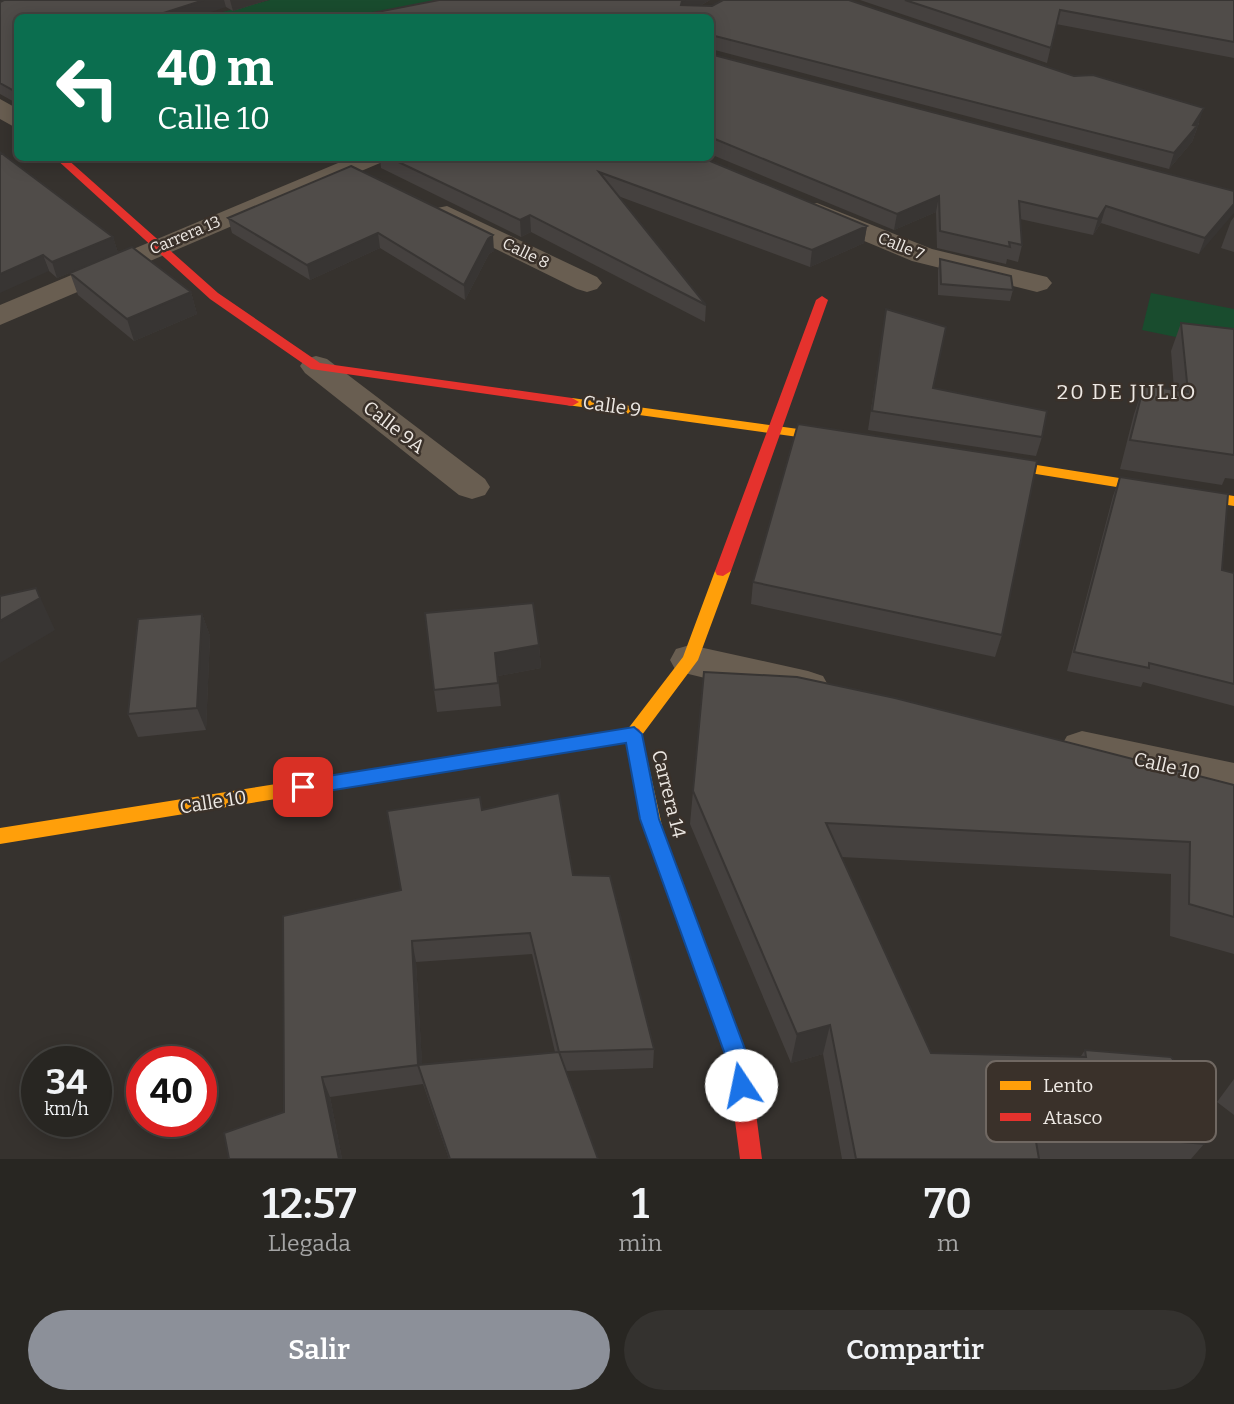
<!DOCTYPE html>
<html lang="es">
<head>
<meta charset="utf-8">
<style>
	:root { --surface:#282622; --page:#34322f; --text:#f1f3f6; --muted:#a5a5a5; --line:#444340; --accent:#8c9099 }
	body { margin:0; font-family:Bitter,serif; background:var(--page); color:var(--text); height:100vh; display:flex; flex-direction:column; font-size:26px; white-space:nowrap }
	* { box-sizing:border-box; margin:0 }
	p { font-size:23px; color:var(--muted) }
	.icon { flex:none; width:38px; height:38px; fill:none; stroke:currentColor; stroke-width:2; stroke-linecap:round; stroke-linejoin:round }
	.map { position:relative; height:1159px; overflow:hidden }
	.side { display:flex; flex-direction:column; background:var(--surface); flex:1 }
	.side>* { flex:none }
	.banner { position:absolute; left:14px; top:14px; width:700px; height:147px; border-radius:10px; box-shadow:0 4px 18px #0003,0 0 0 2px var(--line); background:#0b6e4f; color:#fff; overflow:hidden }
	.speed { position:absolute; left:21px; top:1046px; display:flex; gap:14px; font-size:35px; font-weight:700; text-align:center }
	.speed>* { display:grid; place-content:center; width:91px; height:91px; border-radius:50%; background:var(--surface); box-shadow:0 4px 18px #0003,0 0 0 2px var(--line); line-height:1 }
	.speed small { font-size:18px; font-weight:400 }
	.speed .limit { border:10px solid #d22; background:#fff; color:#111 }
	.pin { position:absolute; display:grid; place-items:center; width:60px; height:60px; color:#fff; margin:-30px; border-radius:14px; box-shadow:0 4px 10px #0006 }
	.me { position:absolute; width:77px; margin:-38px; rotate:349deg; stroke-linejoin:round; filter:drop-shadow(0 0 5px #0008) }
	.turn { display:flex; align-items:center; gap:24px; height:147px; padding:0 28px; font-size:32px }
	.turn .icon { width:91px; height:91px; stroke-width:2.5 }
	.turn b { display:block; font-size:49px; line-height:60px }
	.eta { display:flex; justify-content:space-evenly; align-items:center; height:119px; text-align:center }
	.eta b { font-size:42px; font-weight:600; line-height:49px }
	.cta { display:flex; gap:14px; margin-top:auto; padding:14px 28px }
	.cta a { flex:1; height:80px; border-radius:42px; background:var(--accent); color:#fff; font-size:28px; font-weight:600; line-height:80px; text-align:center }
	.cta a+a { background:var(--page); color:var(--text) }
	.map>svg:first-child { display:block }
</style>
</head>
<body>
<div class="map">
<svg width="1234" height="1159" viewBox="0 0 1234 1159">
	<rect width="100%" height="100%" fill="#36322e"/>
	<!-- green -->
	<path fill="#194c2e" d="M270,0H465L368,14L360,17L199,18Z
		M1151,293L1234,309V349L1142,330Z"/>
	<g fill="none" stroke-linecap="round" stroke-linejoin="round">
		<!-- street -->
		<path fill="#695e51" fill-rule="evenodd" d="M0,99L18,109V129L0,119Z
			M350,158H384L380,163L0,325V305Z
			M817,203L932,249L1047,277L1052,283L1047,289L1037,292L912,261L807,217L803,211L807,205Z
			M447,206L597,277L602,283L597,289L587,292L577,289L437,220L433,214L437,208Z
			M316,356L327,359L485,479L490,487L485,495L472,499L459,495L305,373L300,366L305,359Z
			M690,645L808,671L823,676L829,687L823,698L808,703L676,671L670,660L676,649Z
			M1082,731L1234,763V799L1067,760L1060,748L1067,736Z"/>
		<!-- slow -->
		<path fill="#ff9f0a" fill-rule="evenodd" d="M572,398L849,436L856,440L849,444L567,405L565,402Z
			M985,457L1234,496V506L980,465L978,462L980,459Z
			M723,566L731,571L698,660L642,735L664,835L662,841L655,843L648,841L646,835L624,734L683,657L715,571Z
			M503,748L509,750L512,755L509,760L503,762L0,844V828Z"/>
		<!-- jam -->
		<path fill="#e5322d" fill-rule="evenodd" d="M55,158H66L218,293L320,363L572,398L579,402L572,406L311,369L210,299Z
			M822,296L828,300L731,571L723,576L717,575L715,571L816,300Z
			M633,727L639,729L642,734L639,739L633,741L503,762L497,760L494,755L497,750L503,748Z
			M655,827L662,829L664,835L749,1060L762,1159H740L727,1060L646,835L648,829Z"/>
	</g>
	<!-- wall -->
	<path fill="#45413f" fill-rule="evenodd" d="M4,0H268L233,11L226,7L18,18V104L0,94V2Z
		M710,0L700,6L1199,123L1192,142L1169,169L711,49L710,18H373L372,13Z
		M860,0H1234V58L1056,24L1047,63Z
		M710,54L1234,191L1199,254L1101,223L1093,235L1020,219L1022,245L1018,262L1007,259L1006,264L937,248L936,212L894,230L710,154Z
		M0,152L113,237L118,253L57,278L49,271Z
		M380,158H703L867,226L864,243L810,267L618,196L706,305L705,322L531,232L521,237L381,168Z
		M351,166L494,251L489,254L465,300L380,248L310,280L232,233L228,218Z
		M1234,217V252L1221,248L1231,221Z
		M940,259L1013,290L1010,301L938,295V270Z
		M70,273L191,292L197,314L134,341L78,295Z
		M886,309L933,388L1042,437L1036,456L868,430Z
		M1181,323L1234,329V479L1225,478L1222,485L1120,469L1134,414L1144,385L1174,389L1171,351Z
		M1120,477L1222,570L1234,573V706L1143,682L1141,687L1067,671L1113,496Z
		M753,582L1002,635L995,657L751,604Z
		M202,614L210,636L206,730L138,737L128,714Z
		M539,645L541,668L498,676L501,706L437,712L434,690Z
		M1234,785V954L1170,936L1171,874L841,857L931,1053L1081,1056L1085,1050L1204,1144L1191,1159H842L823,1054L791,1063L690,824L693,791Z
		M482,810L573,875L654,1049L653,1068L566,1071L598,1159H449L423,1084L330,1097L342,1159H229L284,1112L401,890ZM532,954L555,1052L422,1064L416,962Z
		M1234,1079V1115L1217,1102Z"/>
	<!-- shaded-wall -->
	<path fill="#383533" d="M204,0H224L226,7L194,18H148Z
		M230,0H268L233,11Z
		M685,0H710L682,16L681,5L682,1Z
		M1204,108L1192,142L1169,169L1174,153Z
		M939,196L936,212L894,230L897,214Z
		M1234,204V213L1199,254L1205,238Z
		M1106,206L1101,223L1093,235L1098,219Z
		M530,215L531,232L521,237L520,220Z
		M867,226L864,243L810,267L812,250Z
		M378,233L380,248L310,280L307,265Z
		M493,235L494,251L489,254L465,300L464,285L488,239Z
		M113,237L118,253L57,278L52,262Z
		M43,255L49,271L0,293V274Z
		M191,292L197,314L134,341L127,319Z
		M36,588L55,630L0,663V621Z
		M202,614L210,636L206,730L197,708Z
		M539,645L541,668L498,676L501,706L495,653Z
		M412,941L416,962L423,1078L418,1065Z
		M830,1025L823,1054L791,1063L797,1034Z
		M322,1077L330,1097L342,1159H339Z"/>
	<!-- building -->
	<path fill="#504c49" stroke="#383533" stroke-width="2" d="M4,0H204L148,18H18V93L0,83V2Z
		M439,0H685L682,1L681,5L712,6L723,0H849L1074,76L1093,75L1204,108L1193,125L1197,126L1174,153L711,35H710V18H384L372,13Z
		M905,0H1234V42L1060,10L1051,48Z
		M710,54L1234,191V204L1205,238L1106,206L1098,219L1019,201L1022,245L1009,242L1010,247L940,231L939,196L897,214L710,137Z
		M0,152L113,237L52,262L43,255L0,274Z
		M390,158H703L867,226L812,250L599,172L706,305L530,215L520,220Z
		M351,166L493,235L488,239L464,285L378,233L307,265L228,218Z
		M132,247L191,292L127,319L70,273Z
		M940,259L1011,276L1013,290L941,284Z
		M886,309L946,327L933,388L1047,411L1042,437L872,411Z
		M1181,323L1234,329V455L1130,440L1144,385L1188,392Z
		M798,424L1037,461L1002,635L753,582Z
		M1120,477L1228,494L1222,570L1234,573V684L1149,663V668L1074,652Z
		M36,588L40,598L0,621V596Z
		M533,603L539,645L495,653L498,683L434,690L425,613Z
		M202,614L197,708L128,714L138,619Z
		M704,672L797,677L895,698L1234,785V917L1189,904L1190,842L826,823L931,1053L1086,1057L1085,1050L1171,1057L1187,1078L1204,1144L1034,1130L1039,1159H856L830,1025L797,1034L693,791Z
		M559,793L573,875L610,876L654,1049L559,1052L530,933L412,941L418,1065L322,1077L339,1159H229L224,1133L284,1112L283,916L401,890L387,811L480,797L482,810Z
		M559,1052L598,1159H450L418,1065Z"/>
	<!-- route -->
	<path fill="#1a73e8" stroke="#114b97" stroke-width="2" d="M634,727L642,734L659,819L749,1060L752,1085L749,1093L741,1096L733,1093L727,1060L640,819L626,743L303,795L294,787L303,780Z"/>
	<g text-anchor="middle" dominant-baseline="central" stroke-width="5" stroke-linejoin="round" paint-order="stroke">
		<!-- far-street labels -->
		<g font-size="16" fill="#eee9e4" stroke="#3a312a">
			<text transform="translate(185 235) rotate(-23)">Carrera 13</text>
			<text transform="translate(901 246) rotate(22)">Calle 7</text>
			<text transform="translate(526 253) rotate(26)">Calle 8</text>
		</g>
		<!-- street labels -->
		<g font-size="19" fill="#eee9e4" stroke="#3a312a">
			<text transform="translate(612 406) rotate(8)">Calle 9</text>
			<text transform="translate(394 427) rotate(38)">Calle 9A</text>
			<text transform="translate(1167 766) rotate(13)">Calle 10</text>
			<text transform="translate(669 794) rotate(76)">Carrera 14</text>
			<text transform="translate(213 802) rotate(-9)">Calle 10</text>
		</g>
		<!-- neighbourhood labels -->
		<g font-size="21" letter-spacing="2" fill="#eee9e4" stroke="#3a312a">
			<text x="1127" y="392">20 DE JULIO</text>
		</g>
	</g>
	<!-- legend -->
	<rect x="986" y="1061" width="230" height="81" rx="10" fill="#3a312a" stroke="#706862" stroke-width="2"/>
	<rect x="1000" y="1081" width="31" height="9" fill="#ff9f0a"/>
	<rect x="1000" y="1113" width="31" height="8" fill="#e5322d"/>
	<g font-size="19" fill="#eee9e4">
		<text x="1043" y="1092">Lento</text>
		<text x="1043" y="1124">Atasco</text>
	</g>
</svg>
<div class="speed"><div>34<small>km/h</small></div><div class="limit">40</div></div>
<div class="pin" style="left:303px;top:787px;background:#d93025"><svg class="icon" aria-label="arrive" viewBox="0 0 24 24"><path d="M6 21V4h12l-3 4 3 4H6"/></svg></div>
<svg class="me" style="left:741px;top:1085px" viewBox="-20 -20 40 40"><circle r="19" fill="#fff"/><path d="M0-13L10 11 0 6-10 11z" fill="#1a73e8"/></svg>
<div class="banner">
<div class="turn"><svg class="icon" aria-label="left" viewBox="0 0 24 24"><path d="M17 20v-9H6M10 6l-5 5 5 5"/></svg><div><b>40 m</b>Calle 10</div></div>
</div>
</div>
<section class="side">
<div class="eta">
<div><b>12:57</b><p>Llegada</p></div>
<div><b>1</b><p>min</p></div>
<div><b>70</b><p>m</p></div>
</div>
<div class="cta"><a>Salir</a><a>Compartir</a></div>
</section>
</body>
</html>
